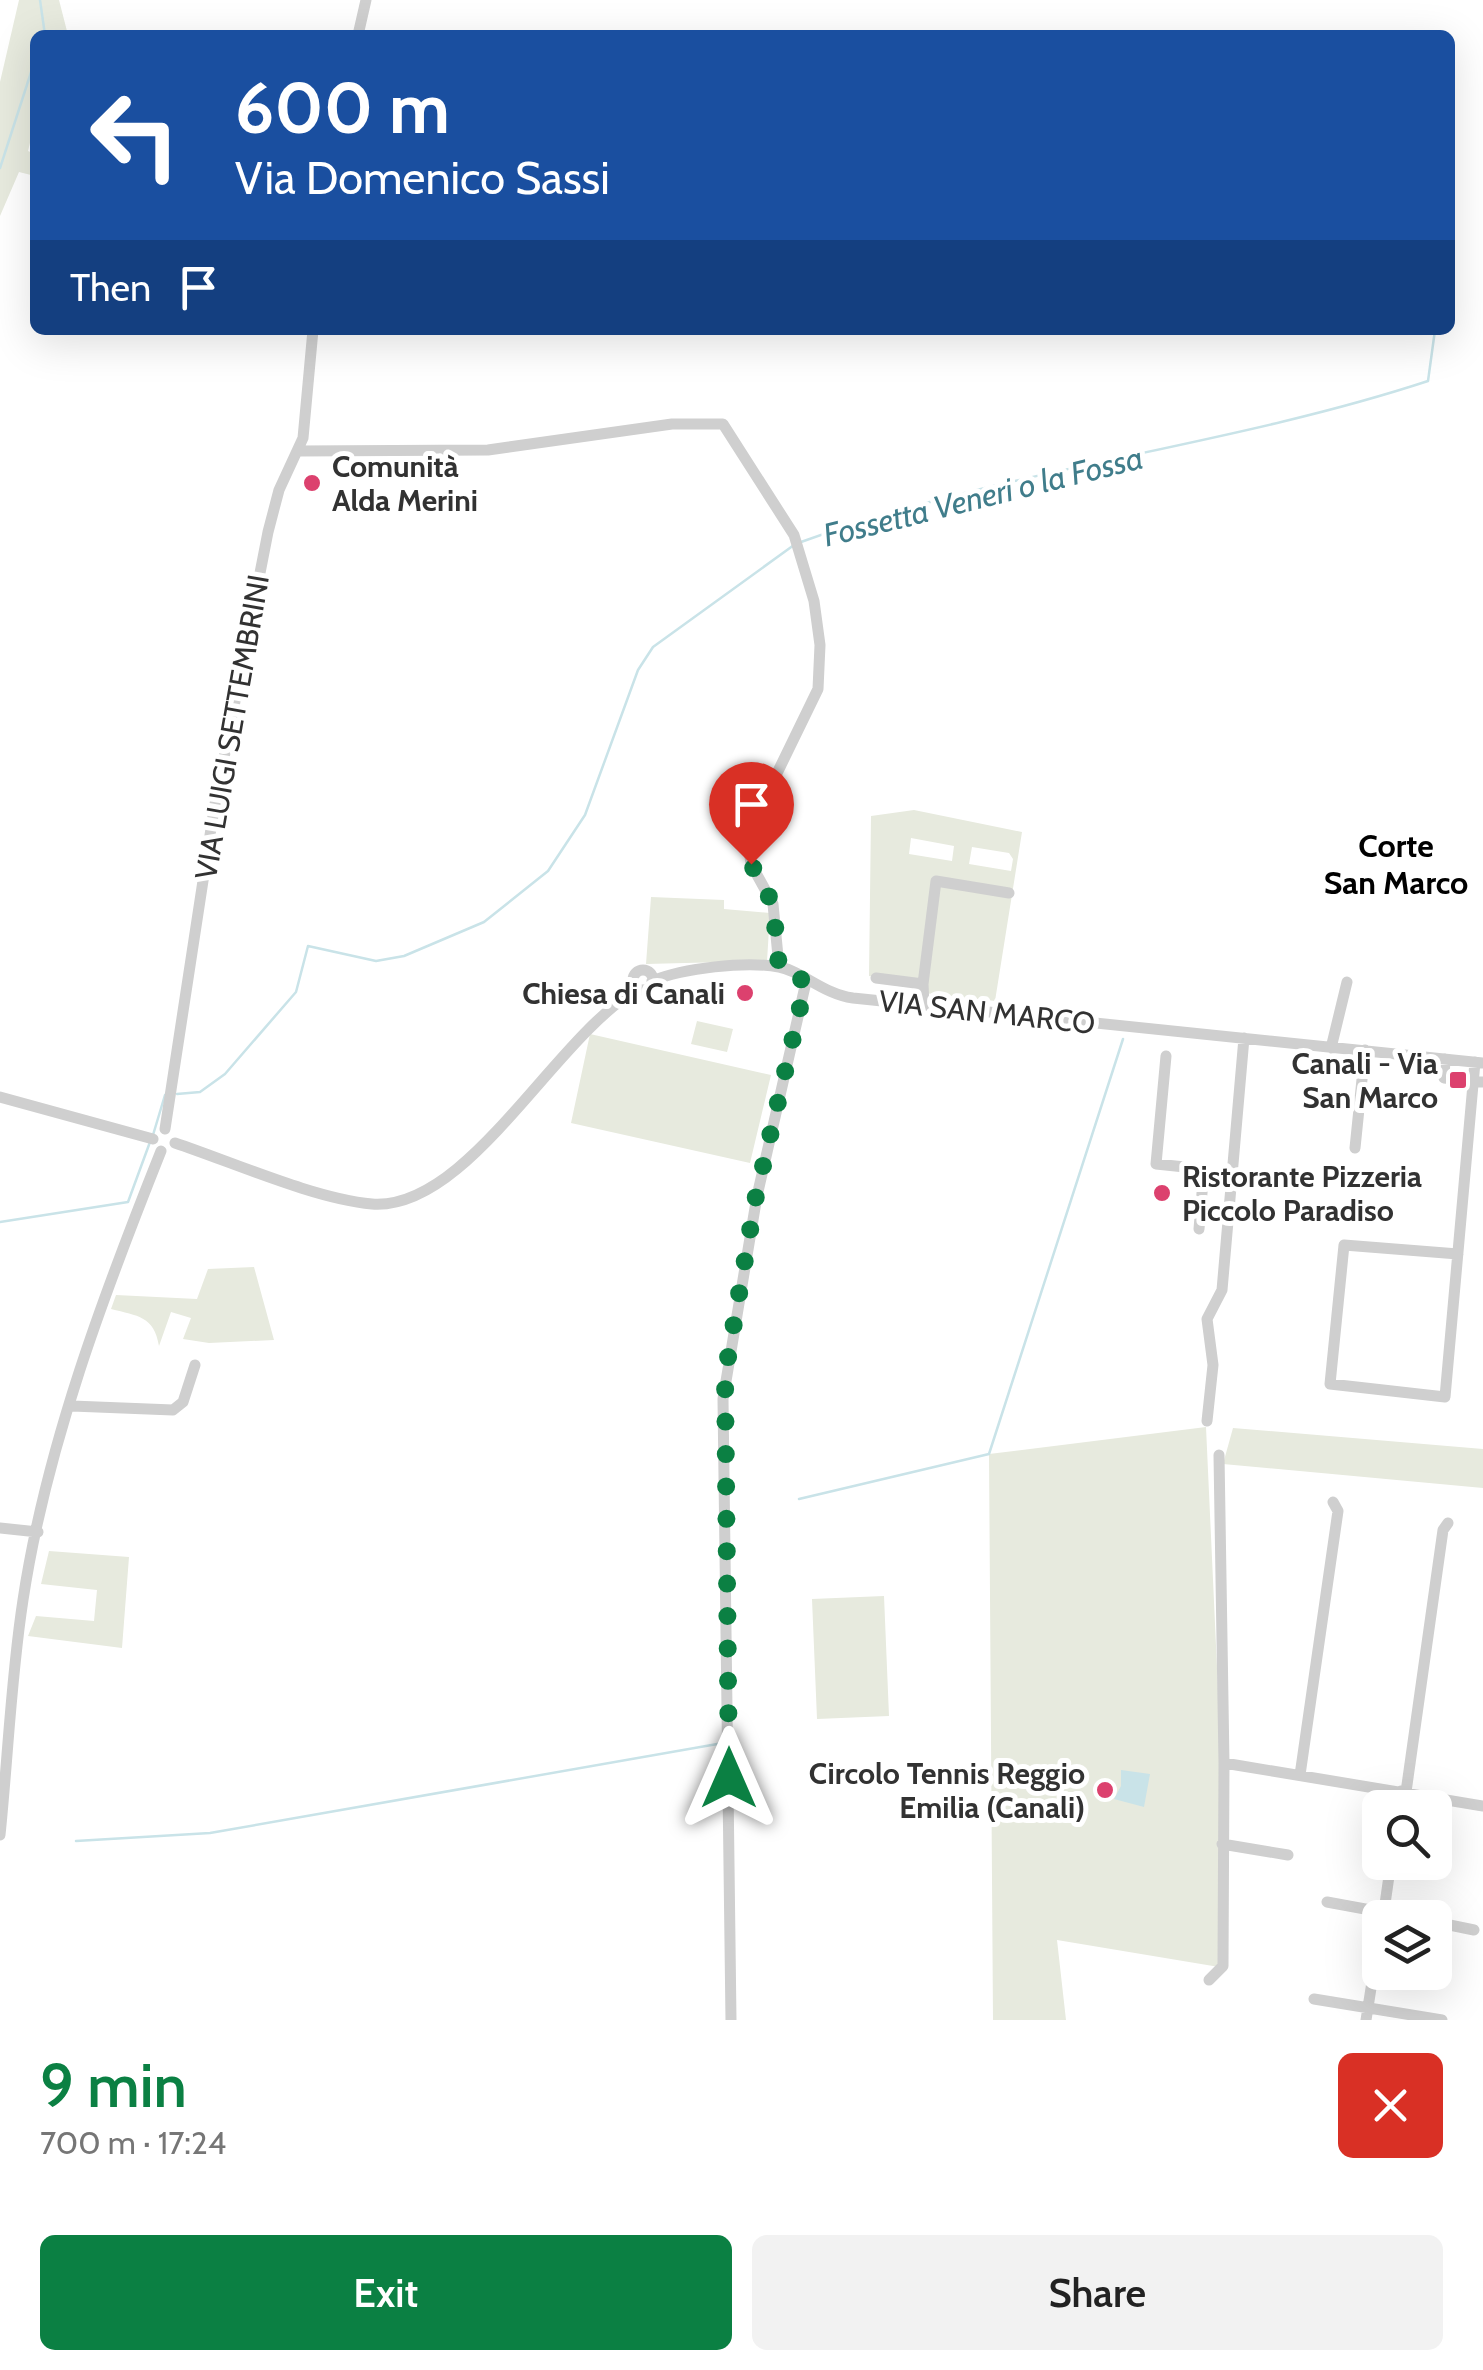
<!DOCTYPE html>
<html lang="en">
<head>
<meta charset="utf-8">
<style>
	:root { --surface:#fff; --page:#f2f2f2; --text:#222; --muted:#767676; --accent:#0b8043 }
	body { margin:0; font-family:Cabin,sans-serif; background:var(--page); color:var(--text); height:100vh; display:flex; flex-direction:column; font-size:38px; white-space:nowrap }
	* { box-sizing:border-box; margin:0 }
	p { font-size:32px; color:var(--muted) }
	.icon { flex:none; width:55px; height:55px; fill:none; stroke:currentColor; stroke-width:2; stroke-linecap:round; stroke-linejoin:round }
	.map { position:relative; height:2020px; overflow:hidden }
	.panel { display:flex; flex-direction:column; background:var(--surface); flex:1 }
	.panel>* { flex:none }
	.guide { position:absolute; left:30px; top:30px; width:1425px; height:305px; border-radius:15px; box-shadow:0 10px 40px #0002; background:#1a4fa0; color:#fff; overflow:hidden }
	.tools { position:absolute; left:1362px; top:1790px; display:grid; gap:20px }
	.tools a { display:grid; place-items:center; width:90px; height:90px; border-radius:15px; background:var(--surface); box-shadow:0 10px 40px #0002; font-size:50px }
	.pin { position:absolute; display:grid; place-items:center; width:85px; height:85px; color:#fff; margin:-102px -42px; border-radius:50% 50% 50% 0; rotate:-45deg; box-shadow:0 0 10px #0007 }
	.pin .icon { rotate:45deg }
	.me { position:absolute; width:110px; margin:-55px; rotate:0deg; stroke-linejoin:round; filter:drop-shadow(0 0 8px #0008) }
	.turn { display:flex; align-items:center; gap:35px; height:210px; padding:0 40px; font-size:45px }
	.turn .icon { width:130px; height:130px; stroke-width:2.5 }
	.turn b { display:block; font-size:70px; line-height:85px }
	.then { display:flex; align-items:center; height:95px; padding:0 40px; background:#0003; gap:20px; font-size:38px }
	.round { display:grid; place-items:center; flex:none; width:105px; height:105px; border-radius:15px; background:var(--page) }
	.overview { display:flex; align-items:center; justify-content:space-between; height:170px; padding:0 40px }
	h1 { font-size:60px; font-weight:600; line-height:75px; color:var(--accent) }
	.primary-button { display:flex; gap:20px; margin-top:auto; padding:20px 40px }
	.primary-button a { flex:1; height:115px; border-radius:15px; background:var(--accent); color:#fff; font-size:40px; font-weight:600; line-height:115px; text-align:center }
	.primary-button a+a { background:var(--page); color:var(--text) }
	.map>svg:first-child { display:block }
</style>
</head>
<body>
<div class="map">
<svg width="1483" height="2020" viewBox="0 0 1483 2020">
	<rect width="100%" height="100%" fill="#fff"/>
	<!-- green -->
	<path fill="#e7eade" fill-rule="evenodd" d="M19,0H59L68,35H35V122L28,151L35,154V176L19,172L0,216V82Z
		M914,810L1022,832L995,1001L924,993L922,984L869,976L871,816ZM911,838L954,846L952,861L909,854ZM972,847L1009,853L1013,859L1011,871L969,864Z
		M651,897L724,900V909L770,913L767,961L646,964Z
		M697,1021L733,1029L727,1052L691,1044Z
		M590,1034L771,1075L750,1163L571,1123Z
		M254,1267L274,1340L209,1343L183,1339L191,1318L171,1312L159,1346C154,1316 138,1316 111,1309L116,1295L197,1299L208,1269Z
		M1206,1427L1220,1733L1219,1967L1057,1940L1066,2020H993L989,1454Z
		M1233,1428L1483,1449V1488L1223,1464Z
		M49,1551L129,1557L122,1648L28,1636L36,1616L94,1621L97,1590L41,1584Z
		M884,1596L889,1716L817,1719L812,1599Z"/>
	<!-- water -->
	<path fill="#c9e3e8" d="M1121,1770L1150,1774L1144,1807L1114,1799L1121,1786Z"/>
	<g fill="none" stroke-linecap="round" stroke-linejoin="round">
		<!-- stream -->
		<path stroke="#c9e3e8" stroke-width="2.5" d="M40,0L45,35
			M0,168L35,60
			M1450,234L1451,224
			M801,542C1001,469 1224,448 1428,381L1435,330
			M177,1094L200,1092L225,1074L296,992L308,946L376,961L404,956L484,922L548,871L585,815L638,670L653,647L794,545
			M153,1135L165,1095
			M0,1222L128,1202L150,1142
			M799,1499L989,1454L1123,1039
			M76,1841L210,1833L723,1743"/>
		<!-- minor -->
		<path stroke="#cfcfcf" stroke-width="11" d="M358,35L366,0
			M299,451L488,450L672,424H723L794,535L814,601L820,645L818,689L747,835L751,864L773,904L779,967
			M633 980a10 10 0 1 1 20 0a10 10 0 1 1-20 0Z
			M876,978L923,984L924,1005
			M652,981C684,968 745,961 779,967C802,971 823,994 853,998L1483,1063
			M923,984L936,881L1009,893
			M1331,1048L1347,982
			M1166,1056L1156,1164L1204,1169L1199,1229
			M1445,1059L1444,1078L1483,1082
			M0,1097L153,1139
			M165,1129L214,809L268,532L279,490L303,438L313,330
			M175,1143C232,1162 315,1199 372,1204C468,1211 554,1037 638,989
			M1355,1148L1365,1050
			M1458,1254L1344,1245L1330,1384L1445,1397L1475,1062
			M72,1406L173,1410L183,1402L195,1365
			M1207,1421L1213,1365L1207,1319L1222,1290L1244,1038
			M1219,1455L1224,1763
			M0,1528L38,1532
			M1300,1775L1338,1511L1333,1502
			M1406,1792L1443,1530L1448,1523
			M1398,1808L1401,1791
			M0,1835C8,1757 11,1677 23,1600C46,1447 104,1294 161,1151
			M1222,1844L1288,1855
			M1327,1902L1414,1918
			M1383,1918L1391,1862
			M1435,1922L1474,1930
			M1209,1980L1223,1966L1224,1763L1483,1806
			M1314,1999L1442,2020
			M731,2020L723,1399L757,1196L806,982
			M1366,2020L1380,1931"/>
	</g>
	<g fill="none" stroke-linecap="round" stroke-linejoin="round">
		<!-- route -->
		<path stroke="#0b8043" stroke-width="18" stroke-dasharray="0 32.4" d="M729,1778L725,1375L756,1196L806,982L779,967L773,904L751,864"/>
	</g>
	<!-- markers -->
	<g fill="#dc416e" stroke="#fff" stroke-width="4">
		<circle cx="312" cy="483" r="10"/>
		<circle cx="745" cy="993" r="10"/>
		<rect x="1448" y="1070" width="20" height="20" rx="5"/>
		<circle cx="1162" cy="1193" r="10"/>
		<circle cx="1105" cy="1790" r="10"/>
	</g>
	<g text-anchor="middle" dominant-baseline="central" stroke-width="10" stroke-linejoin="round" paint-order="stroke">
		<!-- poi labels -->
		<g font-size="30" font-weight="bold" fill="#323232" stroke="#fff" text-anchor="end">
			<text x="332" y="466" text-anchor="start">Comunità<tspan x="332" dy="34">Alda Merini</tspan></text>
			<text x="725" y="993">Chiesa di Canali</text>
			<text x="1438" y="1063">Canali - Via<tspan x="1438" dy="34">San Marco</tspan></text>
			<text x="1182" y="1176" text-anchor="start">Ristorante Pizzeria<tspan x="1182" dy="34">Piccolo Paradiso</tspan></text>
			<text x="1085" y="1773">Circolo Tennis Reggio<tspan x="1085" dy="34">Emilia (Canali)</tspan></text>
		</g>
		<!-- street labels -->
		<g font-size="30" fill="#323232" stroke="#fff">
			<text transform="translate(232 727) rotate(-80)">VIA LUIGI SETTEMBRINI</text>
			<text transform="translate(987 1012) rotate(6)">VIA SAN MARCO</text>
		</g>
		<!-- water labels -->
		<g font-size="32" font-style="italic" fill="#407d8b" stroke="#fff">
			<text transform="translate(983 496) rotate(-14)">Fossetta Veneri o la Fossa</text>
		</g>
		<!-- neighbourhood labels -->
		<g font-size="32" font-weight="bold" fill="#000" stroke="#fff">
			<text x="1396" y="845">Corte<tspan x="1396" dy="37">San Marco</tspan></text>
		</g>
	</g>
</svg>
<div class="tools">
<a><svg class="icon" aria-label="search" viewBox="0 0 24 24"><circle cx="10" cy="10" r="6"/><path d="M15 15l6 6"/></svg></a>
<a><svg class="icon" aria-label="layers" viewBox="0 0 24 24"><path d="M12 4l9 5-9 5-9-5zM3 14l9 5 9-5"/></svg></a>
</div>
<div class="pin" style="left:751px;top:864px;background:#d93025"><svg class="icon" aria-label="arrive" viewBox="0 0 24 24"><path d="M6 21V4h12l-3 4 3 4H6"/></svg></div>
<svg class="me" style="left:729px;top:1778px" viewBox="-20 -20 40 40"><path d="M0-17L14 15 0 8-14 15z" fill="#0b8043" stroke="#fff" stroke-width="4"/></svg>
<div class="guide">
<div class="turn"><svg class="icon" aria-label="left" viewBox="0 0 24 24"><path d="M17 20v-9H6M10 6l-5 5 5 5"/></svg><div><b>600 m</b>Via Domenico Sassi</div></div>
<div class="then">Then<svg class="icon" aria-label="arrive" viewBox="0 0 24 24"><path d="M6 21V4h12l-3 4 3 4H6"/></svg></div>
</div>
</div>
<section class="panel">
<div class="overview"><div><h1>9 min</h1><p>700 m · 17:24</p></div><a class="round" style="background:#d93025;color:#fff"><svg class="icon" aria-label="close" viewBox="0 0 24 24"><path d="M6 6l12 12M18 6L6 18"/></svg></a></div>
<div class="primary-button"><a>Exit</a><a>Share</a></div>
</section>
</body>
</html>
